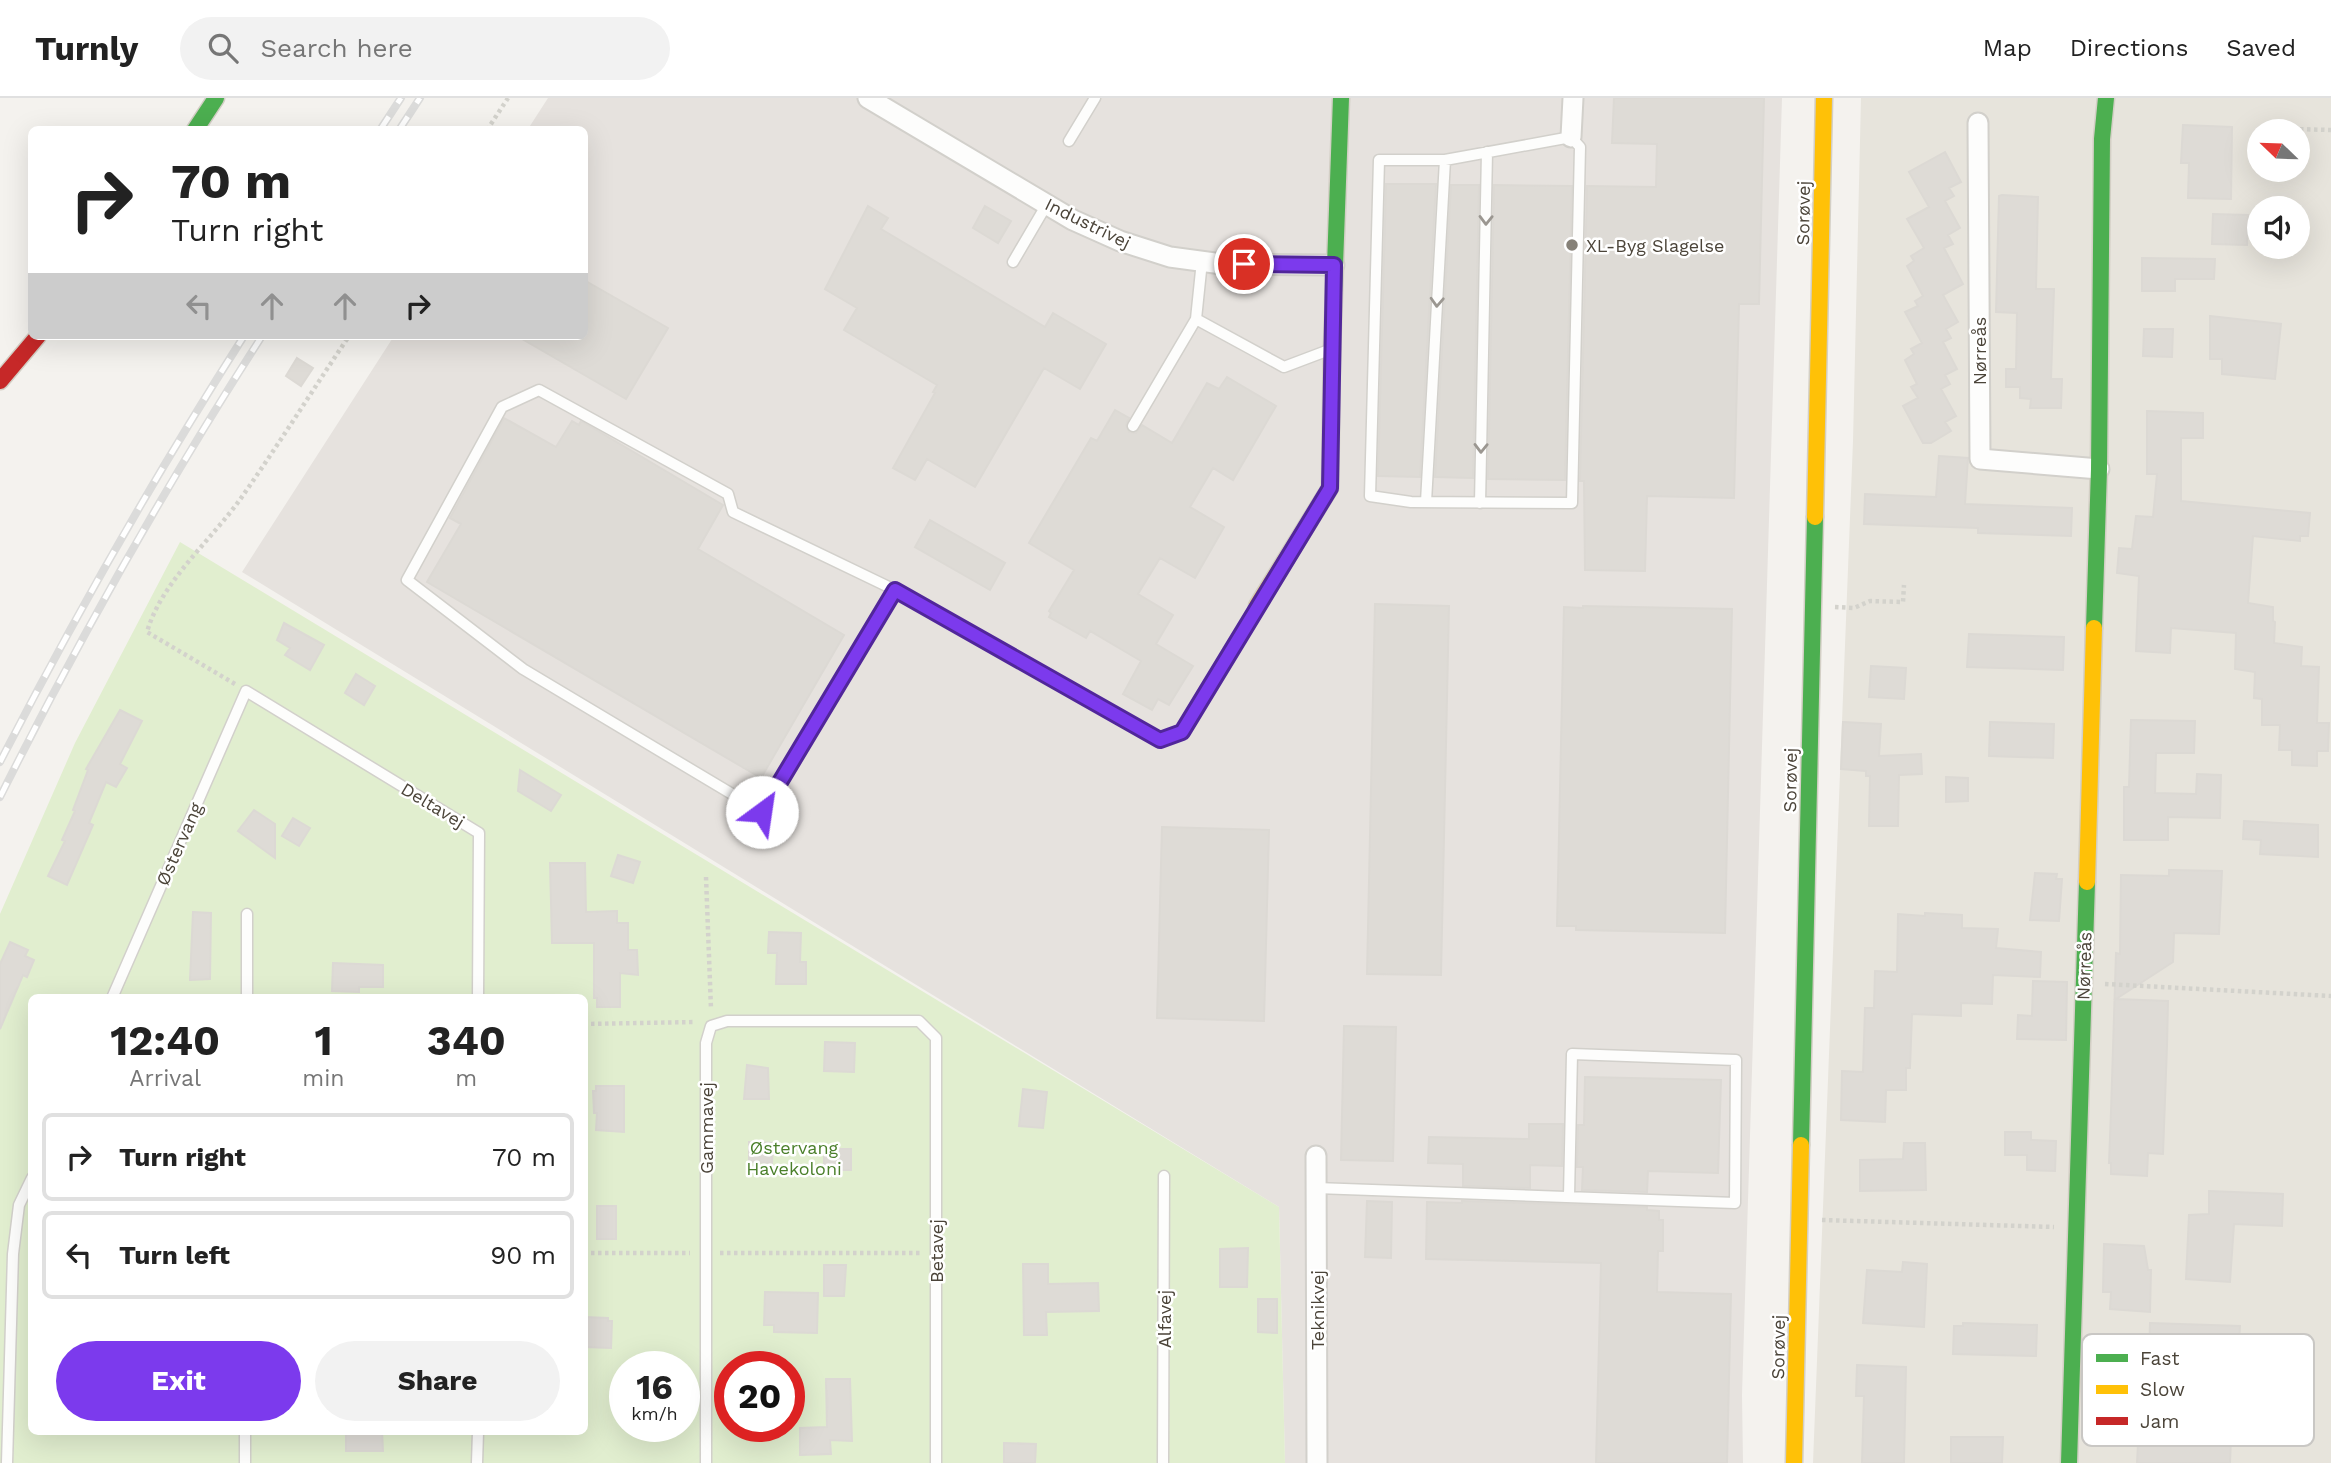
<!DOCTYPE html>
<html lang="en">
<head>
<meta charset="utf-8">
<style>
	:root { --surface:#fff; --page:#f2f2f2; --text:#222; --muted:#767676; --line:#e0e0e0; --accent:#7c3aed }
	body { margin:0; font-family:"Work Sans",sans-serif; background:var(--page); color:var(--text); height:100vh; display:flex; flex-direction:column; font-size:26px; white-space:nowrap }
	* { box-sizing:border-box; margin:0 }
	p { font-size:23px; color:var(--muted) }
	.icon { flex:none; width:38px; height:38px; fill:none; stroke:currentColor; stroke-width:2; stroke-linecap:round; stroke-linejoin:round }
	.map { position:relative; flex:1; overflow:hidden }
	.side { position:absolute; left:28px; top:896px; width:560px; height:441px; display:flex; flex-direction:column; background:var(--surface); border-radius:10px; box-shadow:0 7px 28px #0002 }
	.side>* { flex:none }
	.top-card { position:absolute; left:28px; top:28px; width:560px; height:214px; border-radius:10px; box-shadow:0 7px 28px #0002; background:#fff; color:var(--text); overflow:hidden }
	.needle { width:46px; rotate:293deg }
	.buttons { position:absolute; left:2247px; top:21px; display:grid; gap:14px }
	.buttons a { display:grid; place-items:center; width:63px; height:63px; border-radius:50%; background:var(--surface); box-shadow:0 7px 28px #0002; font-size:35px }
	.speed { position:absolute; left:609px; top:1253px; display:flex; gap:14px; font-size:35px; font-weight:700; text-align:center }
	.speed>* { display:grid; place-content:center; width:91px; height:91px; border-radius:50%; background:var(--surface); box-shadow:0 7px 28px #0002; line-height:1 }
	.speed small { font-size:18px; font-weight:400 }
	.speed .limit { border:10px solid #d22; background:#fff; color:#111 }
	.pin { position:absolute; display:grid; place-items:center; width:60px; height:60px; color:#fff; margin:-30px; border:4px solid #fff; border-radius:50%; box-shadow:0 2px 7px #0007 }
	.me { position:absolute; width:77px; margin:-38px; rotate:31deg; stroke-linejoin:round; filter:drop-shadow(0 0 5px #0008) }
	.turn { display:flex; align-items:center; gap:24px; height:147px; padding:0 28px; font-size:32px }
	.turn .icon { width:91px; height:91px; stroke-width:2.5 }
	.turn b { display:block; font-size:49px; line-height:60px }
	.lanes { display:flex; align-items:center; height:66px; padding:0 28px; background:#0003; justify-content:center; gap:35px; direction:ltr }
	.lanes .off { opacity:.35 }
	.eta { display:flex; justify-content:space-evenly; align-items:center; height:119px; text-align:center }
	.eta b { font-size:42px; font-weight:700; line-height:49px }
	.button { display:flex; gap:14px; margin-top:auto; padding:14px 28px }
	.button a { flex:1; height:80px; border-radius:42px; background:var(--accent); color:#fff; font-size:28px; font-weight:700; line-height:80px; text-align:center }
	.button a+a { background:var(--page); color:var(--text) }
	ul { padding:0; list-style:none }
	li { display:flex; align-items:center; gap:21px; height:88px; margin:0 14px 10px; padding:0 14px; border:4px solid var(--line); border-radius:10px }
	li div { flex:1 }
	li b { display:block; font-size:26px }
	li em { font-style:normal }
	header { display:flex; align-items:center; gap:42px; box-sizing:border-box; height:98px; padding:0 35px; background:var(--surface); border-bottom:2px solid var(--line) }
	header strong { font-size:33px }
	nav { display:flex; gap:38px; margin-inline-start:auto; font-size:24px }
	.search { width:490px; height:63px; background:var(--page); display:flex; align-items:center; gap:18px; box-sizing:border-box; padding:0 24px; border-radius:38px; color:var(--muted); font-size:26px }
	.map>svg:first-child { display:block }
</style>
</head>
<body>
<header>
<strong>Turnly</strong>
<div class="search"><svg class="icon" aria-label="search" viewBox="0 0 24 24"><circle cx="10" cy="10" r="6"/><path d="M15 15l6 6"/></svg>Search here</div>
<nav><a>Map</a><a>Directions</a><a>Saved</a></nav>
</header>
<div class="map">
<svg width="2331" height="1365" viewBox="0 0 2331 1365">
	<rect width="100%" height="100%" fill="#f4f2ee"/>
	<!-- residential -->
	<path fill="#e7e4dc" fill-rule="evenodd" d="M1861,0H2331V1365H1813L1853,343ZM2259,33H2298V72H2259ZM2259,110H2298V149H2259Z"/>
	<!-- industrial -->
	<path fill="#e6e2de" d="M548,0H1782L1742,1297L1743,1365H1285L1279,1109L242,474L394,238H584V32L528,31Z"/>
	<!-- green -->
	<path fill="#e1eecf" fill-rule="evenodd" d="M180,444L1279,1109L1285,1365H0V816L75,645ZM32,900H584V1334H32ZM625,1269H684V1328H625ZM730,1269H789V1328H730Z"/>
	<!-- building -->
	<path fill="#dedbd6" stroke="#dcd9d4" stroke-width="2" d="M1614,0H1764L1759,206H1739L1734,400L1647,398L1645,473L1585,472L1584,383H1580L1587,88L1656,89L1657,46L1612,45Z
		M2183,27L2232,29L2231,101L2188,100L2189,65H2181Z
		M1945,54L1961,84L1949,90L1954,98L1945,103L1960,130L1948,137L1953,146L1944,150L1963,186L1943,197L1958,224L1946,231L1951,240L1943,244L1957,271L1945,277L1950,286L1941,291L1956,318L1945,324L1951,333L1931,345H1923L1903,308L1918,300L1911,289L1917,286L1905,262L1914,256L1911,251L1922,245L1905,214L1918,208L1915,203L1923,198L1907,168L1914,163L1911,158L1924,150L1907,121L1929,109L1909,74Z
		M1386,86H1436L1420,379L1378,378Z
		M1451,87H1479L1473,380L1435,379Z
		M1494,87L1572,88L1565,382L1488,381Z
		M2002,97L2038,99L2036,191H2054L2051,281H2062L2061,310H2030L2031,301L2020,300V289H2006V271H2016L2017,215L1996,214L1999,98Z
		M868,108L888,120L881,131L1045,229L1053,215L1106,246L1080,291L1044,270L975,389L927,361L915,382L893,370L935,295L933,294L937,287L844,232L857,210L825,191Z
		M985,108L1011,123L998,145L973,130Z
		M2213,116L2248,117L2247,147L2212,146Z
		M2142,160L2215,161L2214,181H2175V193H2142Z
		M584,182L668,230L626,301L517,238H584Z
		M2210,218L2281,226L2275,281L2222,276V261H2210Z
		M2144,231H2173L2172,259L2143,258Z
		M297,260L313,270L301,288L286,278Z
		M1227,279L1276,308L1233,382L1213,370L1190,409L1224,429L1195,480L1160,460L1138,496L1173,517L1156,546L1193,568L1169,607L1158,601L1152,612L1123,596L1141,563L1090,533L1086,540L1049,519L1051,515L1049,513L1074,472L1029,445L1091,340L1097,343L1115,312L1129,320L1126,327L1129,334L1136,335L1142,327L1172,345L1207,285L1219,291Z
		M2147,313L2203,315V340H2181V403L2310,415L2308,438H2300V443L2253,438L2248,505L2273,509V523L2275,524L2274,545L2302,549L2301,568L2319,569L2317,625H2329L2328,653H2317V668L2292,667V652H2279L2280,627H2262V601L2254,600L2255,574L2235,571L2236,535L2171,530L2170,555L2136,553L2139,478L2117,475L2119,450L2132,451L2136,418L2153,419L2157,376H2147Z
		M504,320L556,349L572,323L579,327L581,323L723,407L698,451L844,537L761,680L427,484L461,426L450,420Z
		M1939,358L1968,360L1965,406L2072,410L2071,438L1978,435V430L1864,426L1865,396L1936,399Z
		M930,422L1005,465L990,492L915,449Z
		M1375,506L1449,508L1441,877L1367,876Z
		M1583,508L1732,511L1725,835L1576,832V828H1557L1564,509L1583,510Z
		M284,525L324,547L310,572L285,557L290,550L277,542Z
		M1969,536L2064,539L2063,572L1967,569Z
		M1871,568L1906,570L1904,601L1869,599Z
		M356,576L375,588L364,607L345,595Z
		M120,612L142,623L120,666L127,670L116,689L106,684L89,725L93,727L67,787L48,778L65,743L62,742L75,713L73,712L88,672L86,671Z
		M2131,622L2195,623L2194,655H2156L2155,695L2196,696L2197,676L2221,677L2220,720L2168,719V742H2124V689H2129Z
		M1843,624L1881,626L1879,658L1921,656L1922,676L1899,677L1898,728H1869L1870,678H1866V673L1841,671Z
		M1990,624L2054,626L2053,660L1989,658Z
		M520,672L561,697L551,713L518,693Z
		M1946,679L1968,680V703L1946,704Z
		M254,712L275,726V760L238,733Z
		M293,720L310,730L299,748L282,738Z
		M2244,723L2318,727V759L2260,756L2261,742L2243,741Z
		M1162,729L1269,732L1264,923L1157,920Z
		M618,757L640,764L633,785L611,778Z
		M550,765H585L586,814L617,813V825H628V852H637L638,877L620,875V909H597V900H594V845H552Z
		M2169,772L2222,773L2219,836L2174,835L2173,864L2116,901L2168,903L2167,948L2163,1056L2148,1055L2147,1078L2111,1076V1065H2109L2111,1014L2116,855L2120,856L2121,777L2169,778Z
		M2035,775L2057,776L2056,781H2062L2059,823L2030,822Z
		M193,814L211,815L210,881L190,882Z
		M1925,815L1962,817V830L1998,831L1996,850L2041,854L2040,879L1993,877L1992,906L1961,905V918L1912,916L1910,970H1906V992H1886L1885,1024L1841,1022L1842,973L1863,974L1865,910H1874L1875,873L1897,874L1898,816L1925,818Z
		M769,834L801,835L800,864H806V886H776L777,855H768Z
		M10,844L28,852L25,858L34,862L27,879L23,877L0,931V866Z
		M333,865L383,867V889H359V894L332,893Z
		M2033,883L2067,884L2066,942L2017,941L2018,917L2032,918Z
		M1344,928L1396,929L1393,1063L1341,1062Z
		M825,944L855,945L854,974L824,973Z
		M747,967L768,970L769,1001H744Z
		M1585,979L1721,982L1718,1075L1648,1073L1647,1094L1582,1092L1583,1069H1577L1578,1027H1584Z
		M596,988H624V1034L596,1032L597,1015H594L593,993H596Z
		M1023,991L1047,994L1043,1030L1019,1028Z
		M1529,1026H1563L1562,1068L1530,1067V1090L1463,1088V1066L1428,1065L1429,1039L1529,1041Z
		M2005,1034H2031V1042L2056,1043L2055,1073L2027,1072V1057H2005Z
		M749,1044L773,1045L772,1065L749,1064Z
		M1904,1045H1925L1926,1092L1860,1093V1062L1903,1061Z
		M824,1051H851V1072H824Z
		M2209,1093L2283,1096L2282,1128L2234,1126L2230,1184L2186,1181L2189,1117L2209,1116Z
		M1367,1103L1392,1104L1391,1160L1365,1159Z
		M1462,1103L1647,1109V1112L1659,1113V1122H1663V1153H1658L1657,1194L1731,1196L1727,1365H1596L1601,1165L1426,1161L1427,1104L1462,1105Z
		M597,1108H616V1141H597Z
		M2104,1146L2144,1148L2148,1172H2151L2150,1214L2110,1211L2111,1194H2103Z
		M1248,1150L1247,1189H1220V1151Z
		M1903,1164L1927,1166L1924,1229L1863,1225L1867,1172L1902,1174Z
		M1023,1166H1048V1186L1098,1185L1099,1213L1046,1214L1047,1237H1024Z
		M824,1167H846L844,1198H824Z
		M765,1194L818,1195L817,1235L774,1234V1227H764Z
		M1258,1201H1277V1235L1258,1234Z
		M584,1219L608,1220V1223H612L611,1250L584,1249Z
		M1963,1225L2037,1227L2036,1258L1953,1256L1954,1228H1963Z
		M2150,1225L2240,1228L2238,1259L2202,1258L2200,1315L2232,1318L2230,1365H2137L2139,1327L2114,1325V1313H2112L2113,1281L2148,1283Z
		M1857,1267L1906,1269L1904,1365H1862L1864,1298H1856Z
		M826,1281H850L852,1343L830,1342L831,1356L800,1357V1330L827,1329Z
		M346,1334H382L383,1353H346Z
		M1951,1339H2003L2002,1365H1951Z
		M1004,1345L1036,1346L1035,1365H1004Z"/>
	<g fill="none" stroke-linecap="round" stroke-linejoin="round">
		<!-- lane casing -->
		<g stroke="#d2d0cb" stroke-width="13">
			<path id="lane" d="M1571,39L1580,49L1572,405L1411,404L1370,398L1379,62H1445Z
				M1069,43L1095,0
				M1202,163L1196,221L1284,269L1329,252
				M1013,164L1047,106
				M1133,328L1196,221
				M1426,404L1445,62
				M1480,405L1487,54
				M895,492L762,714L523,571L407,482L502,309L539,292L728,396L733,414L895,492L1160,641L1182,634L1257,508
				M112,900L246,593L479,735L478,900
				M247,900V816
				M1316,1090L1735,1105L1736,962L1572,956L1569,1098
				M7,1365L13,1156L19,1107L32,1080
				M245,1365V1334
				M477,1365L478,1334
				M706,1365V945L711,928L727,923H919L936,940V1365
				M1163,1365L1164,1078"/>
		</g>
		<!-- street casing -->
		<g stroke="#d2d0cb" stroke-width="23">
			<path id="street" d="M868,0L1073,122L1120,143L1170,159L1222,166L1334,167
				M1978,25L1980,361L2099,371
				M1571,39L1573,0
				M1316,1058L1317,1365"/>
		</g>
		<!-- fast casing -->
		<g stroke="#d3cfc5" stroke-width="19">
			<path id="fast" d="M195,32L216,0
				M1332,251L1341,0
				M2094,530L2099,371L2102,41L2106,0
				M1801,1047L1815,419
				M2069,1365L2087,784"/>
		</g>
		<!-- slow casing -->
		<g stroke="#d3cfc5" stroke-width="19">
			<path id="slow" d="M1815,419L1824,0
				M1257,508L1330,390L1332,251
				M2087,784L2094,530
				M1794,1365L1801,1047"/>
		</g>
		<!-- jam casing -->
		<g stroke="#d3cfc5" stroke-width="19">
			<path id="jam" d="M0,283L38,238"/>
		</g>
		<!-- path -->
		<path stroke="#d3d2cc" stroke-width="4.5" stroke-dasharray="3.5 3.5" stroke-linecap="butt" d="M2293,31L2331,32
			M487,32L508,0
			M1835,509L1854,510L1870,503L1903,504L1904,487
			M235,586L147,534C161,485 209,444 239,403C277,349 312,293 349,238
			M706,779L711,911
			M2105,886L2331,898
			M584,926L696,924
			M1822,1122L2054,1129
			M584,1155H690
			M720,1155H921
			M2135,1342L2226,1345"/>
		<!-- lane -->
		<use href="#lane" stroke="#fdfdfc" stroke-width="10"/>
		<!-- street -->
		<use href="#street" stroke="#fdfdfc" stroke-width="19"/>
		<!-- fast -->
		<use href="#fast" stroke="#4caf50" stroke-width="16"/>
		<!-- slow -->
		<use href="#slow" stroke="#ffc107" stroke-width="16"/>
		<!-- jam -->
		<use href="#jam" stroke="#c62828" stroke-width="16"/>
		<!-- rail casing -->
		<g stroke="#dbdbda" stroke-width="8">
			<path id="rail" d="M380,32L401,0
				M399,32L420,0
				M0,664C75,518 156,376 244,238
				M0,699C79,541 166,387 262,238"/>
		</g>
		<!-- rail -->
		<use href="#rail" stroke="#fff" stroke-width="5" stroke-dasharray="16" stroke-linecap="butt"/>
	</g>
	<!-- one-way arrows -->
	<defs><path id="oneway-chevron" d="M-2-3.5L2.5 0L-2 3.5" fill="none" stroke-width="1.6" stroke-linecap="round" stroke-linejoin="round" transform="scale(1.75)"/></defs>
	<g stroke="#9b9791">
		<use href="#oneway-chevron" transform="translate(1486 122) rotate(91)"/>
		<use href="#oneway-chevron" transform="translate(1437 204) rotate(93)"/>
		<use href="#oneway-chevron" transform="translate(1481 350) rotate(91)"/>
	</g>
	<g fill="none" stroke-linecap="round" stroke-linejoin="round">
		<!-- route casing -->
		<g stroke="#51269a" stroke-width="18">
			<path id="route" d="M762,714L895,492L1160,642L1182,634L1330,390L1334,167L1244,166"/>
		</g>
		<!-- route -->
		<use href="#route" stroke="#7c3aed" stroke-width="12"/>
	</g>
	<!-- markers -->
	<circle fill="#868178" stroke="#fff" stroke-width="2.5" cx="1572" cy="147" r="7"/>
	<g text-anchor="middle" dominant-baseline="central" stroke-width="5" stroke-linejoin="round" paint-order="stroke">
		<!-- street labels -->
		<g font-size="18" fill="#4b4439" stroke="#fff">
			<text transform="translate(1803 115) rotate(-89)">Sorøvej</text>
			<text transform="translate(1088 125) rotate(26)">Industrivej</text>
			<text transform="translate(1979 253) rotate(-90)">Nørreås</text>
			<text transform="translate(1790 682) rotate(-89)">Sorøvej</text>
			<text transform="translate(433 707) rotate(31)">Deltavej</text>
			<text transform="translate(179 746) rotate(-66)">Østervang</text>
			<text transform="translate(2084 868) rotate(-88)">Nørreås</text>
			<text transform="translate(706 1030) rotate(-90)">Gammavej</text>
			<text transform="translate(936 1153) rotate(-90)">Betavej</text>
			<text transform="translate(1317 1212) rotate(-90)">Teknikvej</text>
			<text transform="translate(1164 1221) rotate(-90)">Alfavej</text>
			<text transform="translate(1778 1249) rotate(-89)">Sorøvej</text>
		</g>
		<!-- poi labels -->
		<g font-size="18" fill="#4b4439" stroke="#fff" text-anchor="start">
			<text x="1586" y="147">XL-Byg Slagelse</text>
		</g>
		<!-- park labels -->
		<g font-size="18" fill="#4a7f2a" stroke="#fff">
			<text x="794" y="1049">Østervang<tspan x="794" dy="21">Havekoloni</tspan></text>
		</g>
	</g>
	<!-- legend -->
	<rect x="2082" y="1236" width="232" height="112" rx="10" fill="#fff" stroke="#c9c7c4" stroke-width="2"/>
	<rect x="2096" y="1256" width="32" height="8" fill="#4caf50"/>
	<rect x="2096" y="1287" width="32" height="9" fill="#ffc107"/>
	<rect x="2096" y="1319" width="32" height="8" fill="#c62828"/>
	<g font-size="19" fill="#4b4439">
		<text x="2140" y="1267">Fast</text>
		<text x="2140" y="1298">Slow</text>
		<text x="2140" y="1330">Jam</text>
	</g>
</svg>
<div class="buttons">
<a><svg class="needle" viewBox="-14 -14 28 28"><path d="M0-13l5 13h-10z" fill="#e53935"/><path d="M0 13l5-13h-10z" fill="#767676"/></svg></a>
<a><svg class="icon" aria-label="sound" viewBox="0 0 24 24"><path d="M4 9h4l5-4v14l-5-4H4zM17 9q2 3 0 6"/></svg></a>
</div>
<div class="speed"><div>16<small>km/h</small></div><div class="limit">20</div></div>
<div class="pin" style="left:1244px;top:166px;background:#d93025"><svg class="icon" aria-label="arrive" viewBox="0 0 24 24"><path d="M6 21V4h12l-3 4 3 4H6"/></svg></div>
<svg class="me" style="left:762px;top:714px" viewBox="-20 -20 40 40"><circle r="19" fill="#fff"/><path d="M0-13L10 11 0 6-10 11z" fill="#7c3aed"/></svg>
<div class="top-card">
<div class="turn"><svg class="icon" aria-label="right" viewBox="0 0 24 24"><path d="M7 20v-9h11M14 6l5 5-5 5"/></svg><div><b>70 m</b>Turn right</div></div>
<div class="lanes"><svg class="icon off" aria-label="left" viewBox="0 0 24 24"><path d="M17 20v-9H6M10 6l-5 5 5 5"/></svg><svg class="icon off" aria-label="ahead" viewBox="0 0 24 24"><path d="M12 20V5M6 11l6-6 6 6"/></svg><svg class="icon off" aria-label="ahead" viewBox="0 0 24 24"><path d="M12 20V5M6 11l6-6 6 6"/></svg><svg class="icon" aria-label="right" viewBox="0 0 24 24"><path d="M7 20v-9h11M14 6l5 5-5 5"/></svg></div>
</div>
<section class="side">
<div class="eta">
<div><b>12:40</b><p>Arrival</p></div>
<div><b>1</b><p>min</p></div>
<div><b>340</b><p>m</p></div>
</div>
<ul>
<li><svg class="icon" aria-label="right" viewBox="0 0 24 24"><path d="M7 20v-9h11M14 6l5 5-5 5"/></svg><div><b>Turn right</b></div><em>70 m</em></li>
<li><svg class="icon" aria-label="left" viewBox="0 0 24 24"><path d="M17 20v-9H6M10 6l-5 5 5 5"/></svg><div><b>Turn left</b></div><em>90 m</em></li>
</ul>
<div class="button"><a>Exit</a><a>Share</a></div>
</section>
</div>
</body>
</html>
